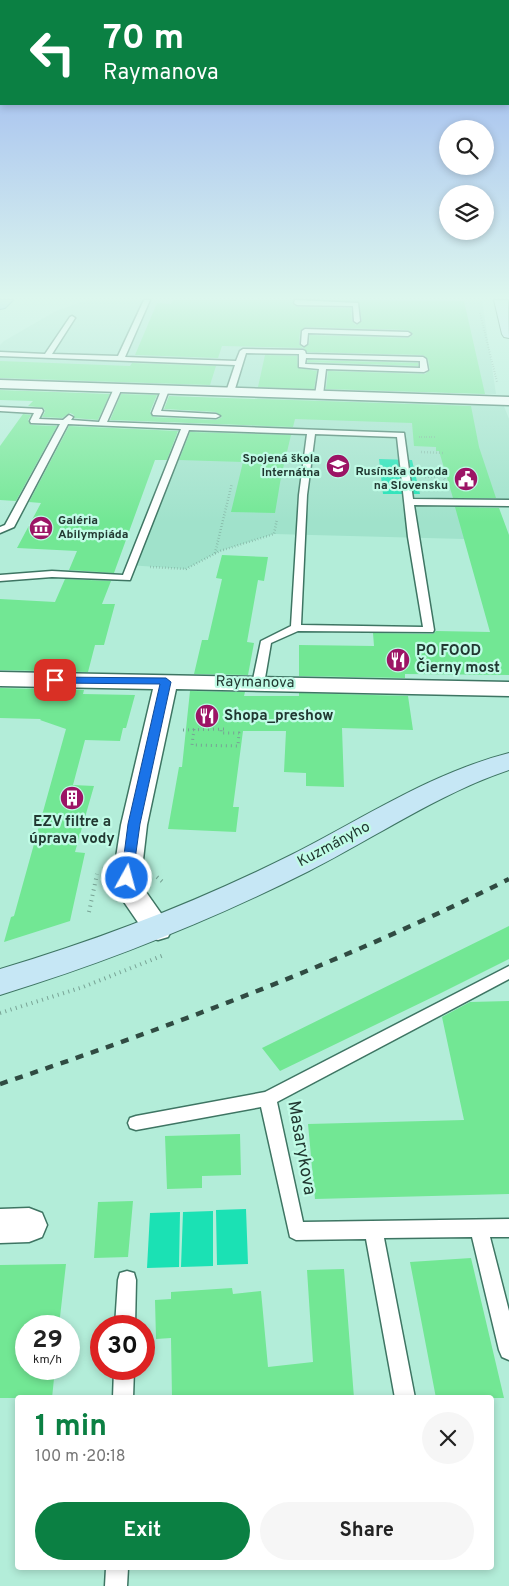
<!DOCTYPE html>
<html lang="en">
<head>
<meta charset="utf-8">
<style>
	:root { --surface:#fff; --page:#f6f6f6; --text:#222; --muted:#767676; --accent:#0b8043 }
	body { margin:0; font-family:Overpass,sans-serif; background:var(--page); color:var(--text); height:100vh; display:flex; flex-direction:column; font-size:19px; white-space:nowrap }
	* { box-sizing:border-box; margin:0 }
	p { font-size:16px; color:var(--muted) }
	.icon { flex:none; width:28px; height:28px; fill:none; stroke:currentColor; stroke-width:2; stroke-linecap:round; stroke-linejoin:round }
	.map { position:relative; flex:1; overflow:hidden }
	.panel { position:absolute; left:15px; top:1395px; width:479px; height:175px; display:flex; flex-direction:column; background:var(--surface); border-radius:5px; box-shadow:0 2px 8px #0003 }
	.panel>* { flex:none }
	.top-card { position:absolute; left:0px; top:0px; width:510px; height:105px; box-shadow:0 2px 8px #0003; background:#0b8043; color:#fff; overflow:hidden }
	.fabs { position:absolute; left:439px; top:120px; display:grid; gap:10px }
	.fabs a { display:grid; place-items:center; width:55px; height:55px; border-radius:50%; background:var(--surface); box-shadow:0 2px 8px #0003; font-size:25px }
	.speed { position:absolute; left:15px; top:1315px; display:flex; gap:10px; font-size:25px; font-weight:700; text-align:center }
	.speed>* { display:grid; place-content:center; width:65px; height:65px; border-radius:50%; background:var(--surface); box-shadow:0 2px 8px #0003; line-height:1 }
	.speed small { font-size:12px; font-weight:400 }
	.speed .limit { border:8px solid #d22; background:#fff; color:#111 }
	.pin { position:absolute; display:grid; place-items:center; width:42px; height:42px; color:#fff; margin:-21px; border-radius:10px; box-shadow:0 2px 8px #0006 }
	.me { position:absolute; width:55px; margin:-28px; rotate:7deg; stroke-linejoin:round; filter:drop-shadow(0 0 4px #0008) }
	.turn { display:flex; align-items:center; gap:18px; height:105px; padding:0 20px; font-size:22px }
	.turn .icon { width:65px; height:65px; stroke-width:2.5 }
	.turn b { display:block; font-size:35px; line-height:42px }
	.round { display:grid; place-items:center; flex:none; width:52px; height:52px; border-radius:26px; background:var(--page) }
	.head { display:flex; align-items:center; justify-content:space-between; height:85px; padding:0 20px }
	h1 { font-size:30px; font-weight:700; line-height:38px; color:var(--accent) }
	.action { display:flex; gap:10px; margin-top:auto; padding:10px 20px }
	.action a { flex:1; height:58px; border-radius:30px; background:var(--accent); color:#fff; font-size:20px; font-weight:700; line-height:58px; text-align:center }
	.action a+a { background:var(--page); color:var(--text) }
	.map>svg:first-child { display:block }
</style>
</head>
<body>
<div class="map">
<svg width="509" height="1586" viewBox="0 0 509 1586">
	<rect width="100%" height="100%" fill="#b3edd9"/>
	<!-- built -->
	<path fill="#a0e2cb" d="M87,300H482L496,394L0,381V345L4,341L56,311Z
		M258,393L502,401L509,419V506H479L480,513L464,539L274,534L220,551L186,569L128,565L183,423L252,426Z"/>
	<!-- green -->
	<path fill="#1be1b4" d="M379,459L412,460L420,494H383Z
		M246,1209L248,1264L217,1265L216,1210Z
		M213,1211V1266L181,1267L183,1212Z
		M180,1212L179,1267L147,1268L150,1213Z"/>
	<!-- building -->
	<path fill="#72e794" fill-rule="evenodd" d="M173,300H293L292,304L297,307L351,308L352,321L356,325L362,321L359,302L329,300L464,301L485,394L326,389L328,371L425,374L430,370L428,359L423,355L307,352L303,348L222,346L218,358L135,355L157,303L171,304ZM305,327L408,330L413,335L408,338L310,335L309,344L303,348L299,344L300,331Z
		M265,355L297,356L298,368L317,371L314,389L258,387Z
		M308,360L418,363V366L307,362Z
		M0,361L130,366L132,363L216,366L210,385L0,378Z
		M0,390L110,394L98,420L74,418V415L70,413L62,418L42,417L45,412L44,408L28,406L33,401L0,400Z
		M121,394L157,395L150,412L153,417L216,420L222,417L216,412L164,409L169,396L471,406L479,447L496,498H453L439,451H436V447L414,446L412,423L295,419L293,427L110,420Z
		M23,414L31,415L28,420L31,425L57,426L16,501L0,500V446Z
		M69,426L178,431L167,460H155L114,573L69,570L77,551L17,548L41,503L29,502Z
		M190,432L291,435L281,477L275,513L231,512L243,462L179,460Z
		M455,507L499,508L509,535V675L405,674V678L299,676V645L374,646L373,633L433,634L436,631L490,632Z
		M222,555L268,557L264,581L258,580L247,642L254,643L248,675L194,674L202,640H208L222,579L216,578Z
		M65,579L111,581L102,604H115L104,645H95L88,672L0,670V599L55,602Z
		M0,688L84,690L83,694L135,695L126,728H123L120,741L85,740L73,785L94,786L75,852L85,853L70,921L4,942L11,917L14,916L66,729L40,720L41,719L0,718Z
		M190,691L245,692L244,696H299V693L408,696L413,730L342,728L344,787L306,786V773L284,772L286,731H243L233,807H239L236,832L168,829L179,767H182Z
		M509,926V959L437,995L280,1071L262,1048Z
		M509,1001V1194L315,1199L308,1124L464,1120L442,1017L470,1002Z
		M240,1134L241,1175L202,1176V1188L167,1189L165,1136Z
		M133,1201L128,1257L94,1258L98,1202Z
		M471,1258L504,1398H436L410,1262Z
		M66,1264L59,1326H26V1369H55L52,1398H0V1265Z
		M344,1269L354,1398H172L171,1338L156,1339L155,1300L171,1299V1292L232,1288L233,1294L261,1291L268,1367L313,1362L307,1270Z"/>
	<g fill="none" stroke-linecap="round" stroke-linejoin="round">
		<!-- lane casing -->
		<g stroke="#3e7563" stroke-width="3">
			<path id="lane" d="M144,300H150L125,357L236,361L240,351L243,349L303,350L305,351L306,354L423,357L426,359L428,370L424,372L326,369L323,395L319,397L315,395L319,369L299,367V354L246,353L234,392L230,394L226,392L235,365L0,356V352L45,354L70,317L72,316L75,318L52,354L118,356ZM306,358L420,361V368L305,364Z
				M295,300L358,303L360,321L357,323L354,321L353,306L297,305L294,303Z
				M305,329L408,332L411,334L408,336L308,333L307,344L304,346L301,344L302,331Z
				M115,386L122,388L107,422L404,433L413,499L509,500V506L414,505L434,630L433,632L298,631L271,643L264,684L262,686H254L252,684L261,641L291,626L299,495L307,434L189,430L130,580L52,577L0,581V575L52,571L123,575L181,429L68,424L14,527L0,533V527L5,525L60,424L31,423L30,421L34,413L0,411V407L42,409L43,411L39,419L63,420L69,415L73,417L71,420L99,422ZM315,434L397,437L408,537L423,627L301,625L307,495Z
				M162,388L169,390L161,411L216,414L220,416L216,418L153,415L152,413Z
				M509,966V979L277,1102L303,1222L509,1219V1237H490L509,1311V1360L502,1357L499,1350L472,1237L384,1238L415,1398H395L366,1239L296,1240L290,1237L261,1107L136,1130L130,1128L128,1123L130,1118L136,1116L265,1092Z
				M127,1271L134,1273L136,1280L135,1326H115L118,1280L120,1273Z
				M114,1369H134L133,1398H113Z
				M106,1568H128L127,1586H105Z"/>
		</g>
		<!-- street casing -->
		<g stroke="#3e7563" stroke-width="3">
			<path id="street" d="M0,380L509,397V405L0,388Z
				M0,672L509,682V696L176,689L147,825L141,877L146,892L172,929L168,937L158,940L148,937L124,902L113,877L121,825L153,689L0,686Z
				M29,1208L42,1213L47,1225L42,1237L29,1242L0,1243V1209Z"/>
		</g>
		<!-- secondary casing -->
		<g stroke="#3e7563" stroke-width="2">
			<path id="secondary" d="M494,300H508L509,338L504,337L502,334Z
				M509,753V770C438,794 376,837 309,871C210,921 107,962 0,995V969C101,939 199,901 293,854C364,818 431,773 509,753Z"/>
		</g>
		<!-- primary casing -->
		<g stroke="#3685a1" stroke-width="2">
			<path id="primary" d="M0,300H13L5,308L0,309Z"/>
		</g>
		<!-- path-far3 -->
		<path stroke="#78a395" stroke-width="2" stroke-dasharray="0.5 2" stroke-linecap="butt" d="M480,313L497,382
			M419,437H435"/>
		<!-- path-far2 -->
		<path stroke="#78a395" stroke-width="2.5" stroke-dasharray="0.5 2.5" stroke-linecap="butt" d="M421,452L445,453
			M425,477L443,476L447,484
			M215,553L232,483
			M150,567L186,569L220,551L274,534L277,519"/>
		<!-- path-far1 -->
		<path stroke="#78a395" stroke-width="3" stroke-dasharray="1 4" stroke-linecap="butt" d="M194,729L192,745L238,746L239,733H221V729
			M183,730L225,729"/>
		<!-- path -->
		<path stroke="#78a395" stroke-width="4" stroke-dasharray="1 4.5" stroke-linecap="butt" d="M157,877L164,883
			M89,912L97,874
			M0,1013L83,987L164,955"/>
		<!-- lane -->
		<use href="#lane" fill="#fff" fill-rule="evenodd"/>
		<!-- street -->
		<use href="#street" fill="#fff" fill-rule="evenodd"/>
		<!-- secondary -->
		<use href="#secondary" fill="#c6e7f5" fill-rule="evenodd"/>
		<!-- primary -->
		<use href="#primary" fill="#8dceeb" fill-rule="evenodd"/>
		<!-- rail -->
		<path stroke="#304b42" stroke-width="4.5" stroke-dasharray="8 8" stroke-linecap="butt" d="M0,1084C173,1026 346,961 509,879"/>
	</g>
	<!-- sky -->
	<linearGradient id="sky" x2="0" y2="1"><stop stop-color="#93aef0"/><stop offset="0.57" stop-color="#ddf7ee"/><stop offset="1" stop-color="#ddf7ee" stop-opacity="0"/></linearGradient>
	<rect width="509" height="522" fill="url(#sky)"/>
	<!-- route -->
	<path fill="#1a73e8" stroke="#114b97" d="M52,677L166,678L171,682L140,824L132,881H123L121,878L128,824L160,684L55,683L52,682Z"/>
	<!-- icons -->
	<defs>
		<g id="school-disc" transform="scale(1.25)"><circle r="9.5" fill="#9c1465" stroke="#c0fbe6"/><path d="M0-5L7-2L0 1L-7-2ZM-4 1L0 2.5L4 1V4Q0 6-4 4Z" fill="#fff"/></g>
		<g id="civic-disc" transform="scale(1.25)"><circle r="9.5" fill="#9c1465" stroke="#c0fbe6"/><path d="M-.6-6.5H3V-4.5H.6V-3L4-1V1h2V6H-6V1h2V-1L-.6-3ZM-1.2 2.5V6h2.4V2.5Z" fill="#fff"/></g>
		<g id="museum-disc" transform="scale(1.25)"><circle r="9.5" fill="#9c1465" stroke="#c0fbe6"/><path d="M0-6L6-3V-2H-6V-3ZM-5-1h2V3h-2ZM-1-1h2V3h-2ZM3-1h2V3H3ZM-6 4H6V6H-6Z" fill="#fff"/></g>
		<g id="restaurant-disc" transform="scale(1.25)"><circle r="9.5" fill="#9c1465" stroke="#c0fbe6"/><path d="M-5-6h1v4h1v-4h1v4h1v-4h1v5L-1.5 .5V6h-2V.5L-5-1ZM5-6V6H3V1.5H1.5Q1.5-4 5-6Z" fill="#fff"/></g>
		<g id="building-disc" transform="scale(1.25)"><circle r="9.5" fill="#9c1465" stroke="#c0fbe6"/><path d="M-4-6H4V6H1V3H-1V6H-4ZM-2.5-4.3h1.7v1.8h-1.7ZM.8-4.3h1.7v1.8H.8ZM-2.5-1h1.7V.8h-1.7ZM.8-1h1.7V.8H.8Z" fill="#fff"/></g>
	</defs>
	<g fill-rule="evenodd">
		<use href="#school-disc" x="338" y="466"/>
		<use href="#civic-disc" x="466" y="479"/>
		<use href="#museum-disc" x="41" y="528"/>
		<use href="#restaurant-disc" x="398" y="660"/>
		<use href="#restaurant-disc" x="207" y="716"/>
		<use href="#building-disc" x="72" y="798"/>
	</g>
	<g text-anchor="middle" dominant-baseline="central" stroke-width="4.5" stroke-linejoin="round" paint-order="stroke">
		<!-- far-poi labels -->
		<g font-size="12" font-weight="bold" fill="#213831" stroke="#c0fbe6" text-anchor="end">
			<text x="320" y="459">Spojená škola<tspan x="320" dy="14">Internátna</tspan></text>
			<text x="448" y="472">Rusínska obroda<tspan x="448" dy="14">na Slovensku</tspan></text>
			<text x="58" y="521" text-anchor="start">Galéria<tspan x="58" dy="14">Abilympiáda</tspan></text>
		</g>
		<!-- poi labels -->
		<g font-size="15" font-weight="bold" fill="#213831" stroke="#c0fbe6" text-anchor="start">
			<text x="416" y="651">PO FOOD<tspan x="416" dy="17">Čierny most</tspan></text>
			<text x="224" y="716">Shopa_preshow</text>
			<text x="72" y="822" text-anchor="middle">EZV filtre a<tspan x="72" dy="17">úprava vody</tspan></text>
		</g>
		<!-- street labels -->
		<g font-size="15" fill="#213831" stroke="#c0fbe6">
			<text transform="translate(255 683) rotate(1)">Raymanova</text>
			<text transform="translate(334 845) rotate(-28)">Kuzmányho</text>
		</g>
		<!-- near-street labels -->
		<g font-size="18" fill="#213831" stroke="#c0fbe6">
			<text transform="translate(301 1148) rotate(80)">Masarykova</text>
		</g>
	</g>
</svg>
<div class="fabs">
<a><svg class="icon" aria-label="search" viewBox="0 0 24 24"><circle cx="10" cy="10" r="6"/><path d="M15 15l6 6"/></svg></a>
<a><svg class="icon" aria-label="layers" viewBox="0 0 24 24"><path d="M12 4l9 5-9 5-9-5zM3 14l9 5 9-5"/></svg></a>
</div>
<div class="speed"><div>29<small>km/h</small></div><div class="limit">30</div></div>
<div class="pin" style="left:55px;top:680px;background:#d93025"><svg class="icon" aria-label="arrive" viewBox="0 0 24 24"><path d="M6 21V4h12l-3 4 3 4H6"/></svg></div>
<svg class="me" style="left:127px;top:878px" viewBox="-20 -20 40 40"><circle r="17" fill="#1a73e8" stroke="#fff" stroke-width="3"/><path d="M0-11L8 9 0 5-8 9z" fill="#fff"/></svg>
<div class="top-card">
<div class="turn"><svg class="icon" aria-label="left" viewBox="0 0 24 24"><path d="M17 20v-9H6M10 6l-5 5 5 5"/></svg><div><b>70 m</b>Raymanova</div></div>
</div>
<section class="panel">
<div class="head"><div><h1>1 min</h1><p>100 m · 20:18</p></div><a class="round"><svg class="icon" aria-label="close" viewBox="0 0 24 24"><path d="M6 6l12 12M18 6L6 18"/></svg></a></div>
<div class="action"><a>Exit</a><a>Share</a></div>
</section>
</div>
</body>
</html>
